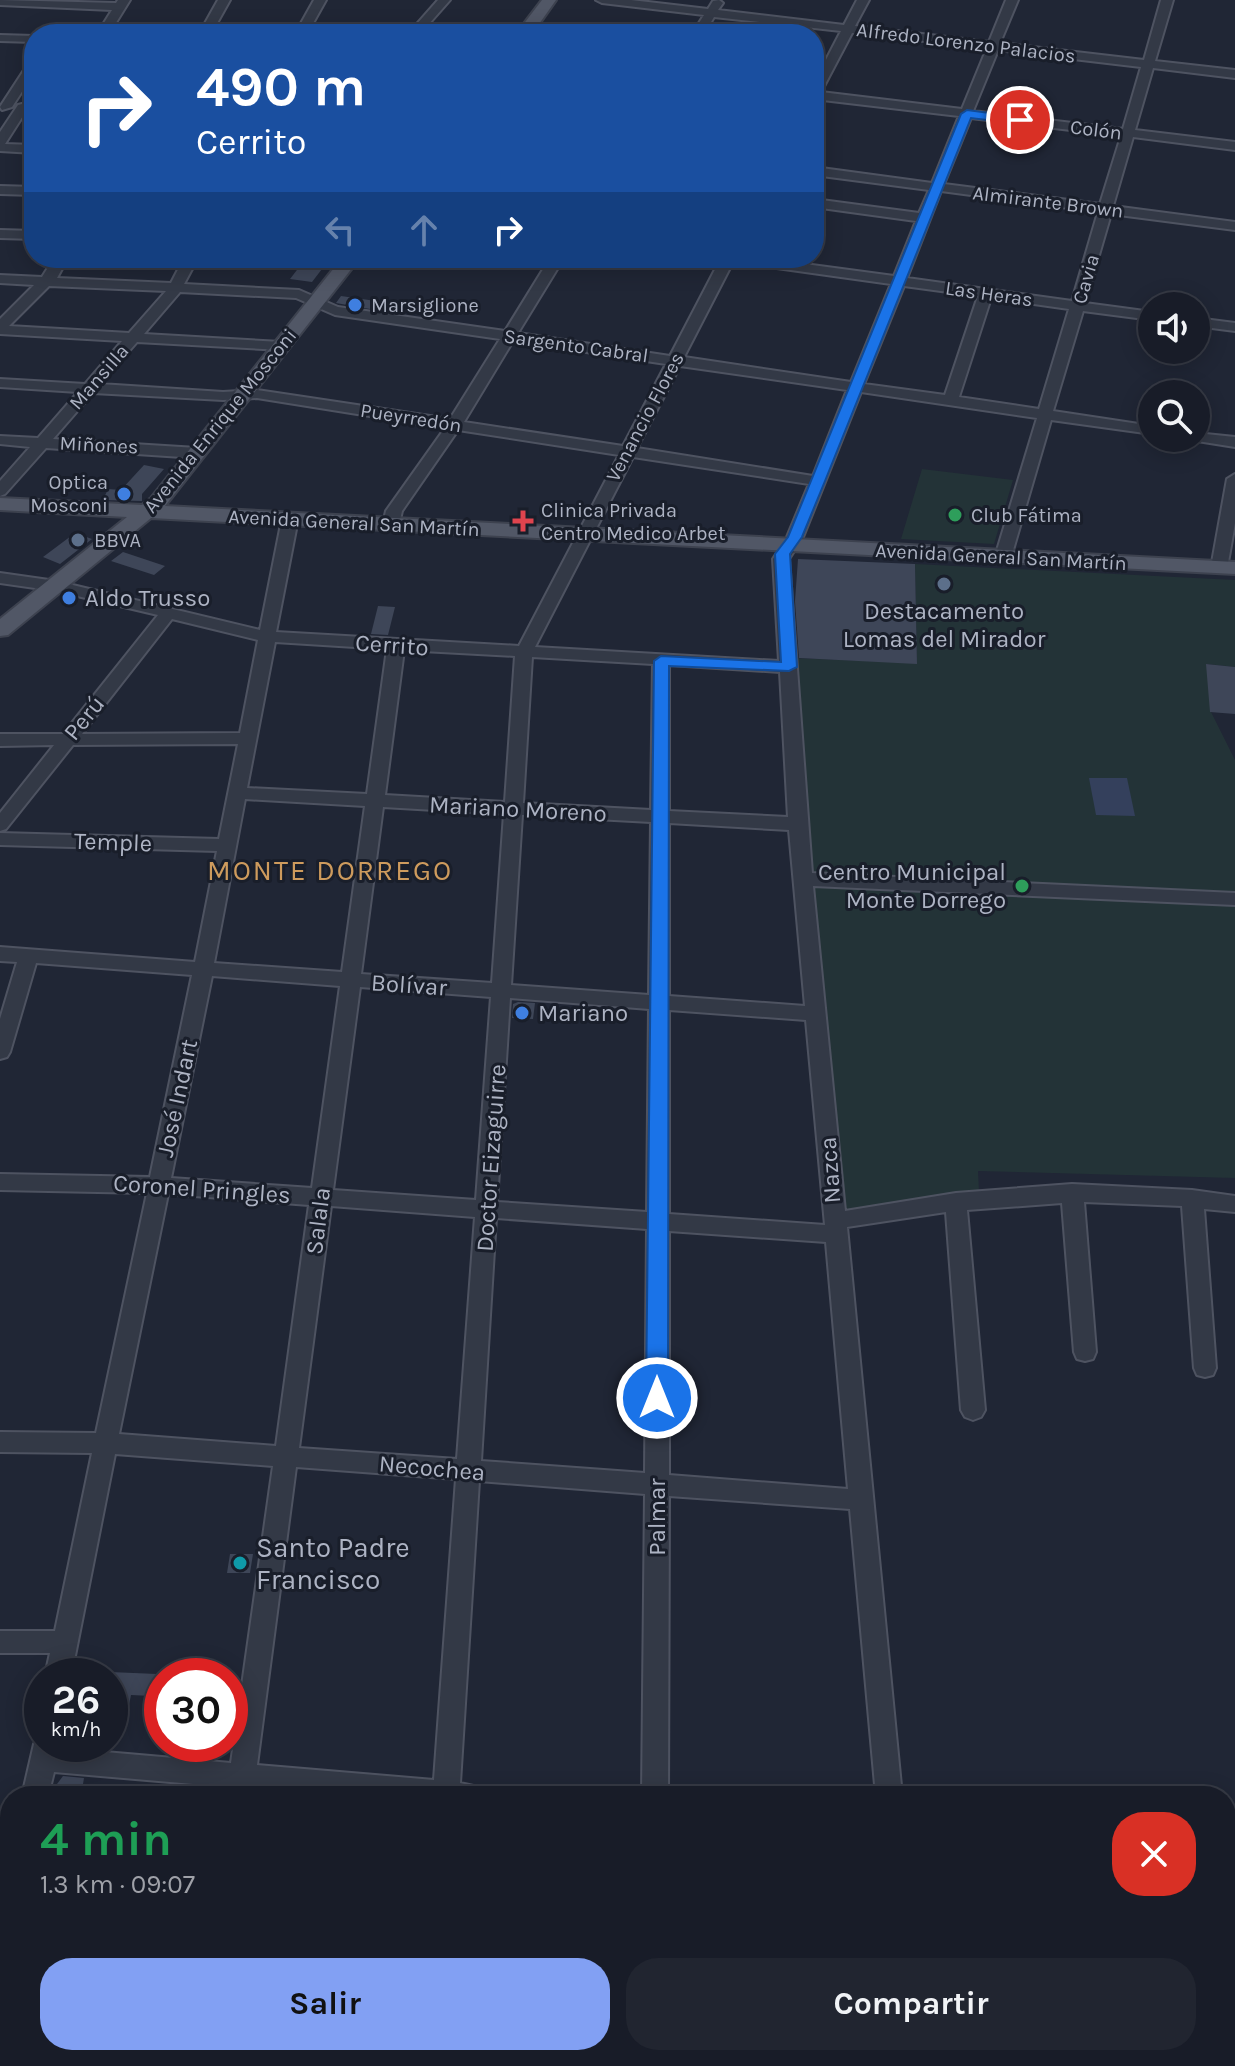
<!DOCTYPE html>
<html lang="es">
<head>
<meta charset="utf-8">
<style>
	:root { --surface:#181c28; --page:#212530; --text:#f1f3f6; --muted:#9fa1a8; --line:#363a45; --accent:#82a0f3 }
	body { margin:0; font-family:Karla,sans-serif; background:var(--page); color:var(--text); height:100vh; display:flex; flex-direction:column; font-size:30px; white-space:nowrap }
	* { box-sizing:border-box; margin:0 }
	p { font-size:26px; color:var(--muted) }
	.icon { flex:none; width:44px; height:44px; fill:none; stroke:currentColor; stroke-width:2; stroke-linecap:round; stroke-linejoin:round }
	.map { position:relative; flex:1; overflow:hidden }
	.side { position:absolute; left:0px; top:1786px; width:1236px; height:280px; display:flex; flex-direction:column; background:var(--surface); border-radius:32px 32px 0 0; box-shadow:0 4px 20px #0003,0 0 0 2px var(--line) }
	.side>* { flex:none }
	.guide { position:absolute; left:24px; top:24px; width:800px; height:244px; border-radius:32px; box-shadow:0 4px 20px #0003,0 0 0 2px var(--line); background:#1a4fa0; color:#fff; overflow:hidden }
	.tools { position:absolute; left:1138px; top:292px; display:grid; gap:16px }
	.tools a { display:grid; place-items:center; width:72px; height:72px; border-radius:50%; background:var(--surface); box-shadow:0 4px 20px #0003,0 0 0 2px var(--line); font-size:40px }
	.speed { position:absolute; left:24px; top:1658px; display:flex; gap:16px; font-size:40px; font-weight:700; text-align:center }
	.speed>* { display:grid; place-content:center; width:104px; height:104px; border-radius:50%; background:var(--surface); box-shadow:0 4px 20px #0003,0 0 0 2px var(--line); line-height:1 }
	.speed small { font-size:20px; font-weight:400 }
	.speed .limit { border:12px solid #d22; background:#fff; color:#111 }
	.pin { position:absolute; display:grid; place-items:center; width:68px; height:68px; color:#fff; margin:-34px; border:4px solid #fff; border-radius:50%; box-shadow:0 2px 8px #0007 }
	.me { position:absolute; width:88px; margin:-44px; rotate:0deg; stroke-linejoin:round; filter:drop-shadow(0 0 6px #0008) }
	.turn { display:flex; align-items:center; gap:28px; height:168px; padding:0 40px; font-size:36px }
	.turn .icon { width:104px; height:104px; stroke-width:2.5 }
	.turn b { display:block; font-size:56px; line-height:68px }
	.lanes { display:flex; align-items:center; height:76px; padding:0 40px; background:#0003; justify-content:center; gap:40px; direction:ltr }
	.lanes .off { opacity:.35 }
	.round { display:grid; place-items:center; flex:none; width:84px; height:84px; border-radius:32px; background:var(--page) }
	.headline { display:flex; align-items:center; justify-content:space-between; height:136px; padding:0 40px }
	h1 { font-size:48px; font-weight:700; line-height:60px; color:#1e9e55 }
	.cta { display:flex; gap:16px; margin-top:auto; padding:16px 40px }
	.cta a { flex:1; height:92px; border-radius:32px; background:var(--accent); color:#111; font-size:32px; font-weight:700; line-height:92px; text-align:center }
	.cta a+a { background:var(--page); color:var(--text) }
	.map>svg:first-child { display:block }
</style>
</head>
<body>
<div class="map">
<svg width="1235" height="2066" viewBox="0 0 1235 2066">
	<rect width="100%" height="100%" fill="#202635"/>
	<!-- green -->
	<path fill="#233337" d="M922,469L1013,480L994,544L901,539Z
		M915,564L1235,580V667L1207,664L1211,712L1235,760V1178L978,1171L979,1192L911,1199L839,1214L791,658L917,663Z"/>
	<!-- water -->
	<path fill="#34405c" d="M1089,778H1127L1135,816L1096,815Z"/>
	<!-- building -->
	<path fill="#3e4658" d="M300,266L322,269L312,282L290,279Z
		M341,296L376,301L370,309L336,303Z
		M144,465L164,469L142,494V501L103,500L108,489L121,490Z
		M75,533L92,539L60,564L43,557Z
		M123,552L165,566L154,575L111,561Z
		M798,559L915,564L917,664L799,658L795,601Z
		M378,606L395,607L388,635L371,634Z
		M1206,664L1235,667V714L1210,712Z
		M518,1002L535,1003L533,1019L512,1018L513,1004Z
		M230,1554H253L250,1573H227Z
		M110,1672L157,1674L152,1696L131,1695L127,1715L110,1714Z
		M63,1776L84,1778L81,1796H55L57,1784Z"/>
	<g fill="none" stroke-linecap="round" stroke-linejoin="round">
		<!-- minor casing -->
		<g stroke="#4e5361" stroke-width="4">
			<path id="minor" d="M0,0L116,3L118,0H130L109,34H97L112,10L0,5Z
				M218,0H230L211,34H199Z
				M314,0H326L307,34H295Z
				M438,0H450L420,34H408Z
				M596,0H631L708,9L713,1L719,0L723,3L718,10L844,25L857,0H869L855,26L989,42L1006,0H1018L1000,43L1144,60L1161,0H1173L1155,61L1235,70V78L1153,68L1135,130L1235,142V150L1133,137L1113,206L1235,222V230L1111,214L1085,303L1152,312V320L1083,311L1053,411L1152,426V434L1051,420L1011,557L1003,562L995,557L1037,418L861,392L803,537L789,559L812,873L1235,893V905L813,886L845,1211L956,1193L1072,1184L1192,1190L1235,1196V1212L1204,1209L1216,1368L1213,1375L1205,1377L1197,1375L1194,1368L1182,1206L1084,1202L1096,1352L1093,1359L1085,1361L1077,1359L1074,1352L1062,1203L967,1210L985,1410L981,1417L973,1420L965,1417L961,1410L946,1212L847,1227L902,1796H876L850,1509L669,1496L668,1796H642L645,1494L479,1481L460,1783L478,1787L482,1796H326L254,1790L253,1796H227L228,1787L54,1772L48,1796H22L34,1744L42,1734V1744H60L59,1748L231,1763L273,1466L115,1454L71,1676H45L50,1653H0V1631H55L92,1453L0,1452V1432L96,1433L147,1193L0,1190V1174L150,1177L192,975L36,963L10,1052L7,1057L0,1059V1019L17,962L0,961V947L195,962L217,851L0,845V833L219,839L238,744L73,745L6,829L0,831V813L54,745L0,746V734H63L158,615L56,591L0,583V573L56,581L260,630L282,519L290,514L298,519L276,632L519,646L619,455L458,430L402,511L399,524L391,529L383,524L386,511L445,428L257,398L223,400L93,393L53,439L197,448L205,453L197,458L46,448L5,494L0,496V481L30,447L0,444V436L38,438L78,392L0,387V379L85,384L122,341L0,334V319L34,285L0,283V275L42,277L54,258H68L57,278L171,283L184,258H198L184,284L299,290L338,307L505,331L550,258H564L518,333L670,356L721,258H760L894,276L916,221L814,207V199L919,213L929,190L814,175V167L932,183L959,116L814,99V83L841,31L714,17L704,34H692L704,15L602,3ZM852,33L987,48L962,109L821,92ZM998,50L1141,67L1123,129L973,111ZM971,118L1121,136L1100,204L944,184ZM941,191L1098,212L1072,301L907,278ZM733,262L891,284L851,382L684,357ZM49,286L166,291L129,333L9,326ZM904,286L978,296L945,395L864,384ZM180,292L296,298L335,315L500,339L450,419L257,390L223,392L100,384L137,342L281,350L288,346L281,342L144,334ZM991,298L1069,309L1039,409L959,397ZM513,341L666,364L623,446L464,422ZM680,366L847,390L813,476L637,448ZM633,457L809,484L787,537L773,559L779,661L535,647ZM172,619L258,640L240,733L82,734ZM275,642L387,649L367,794L247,788ZM404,650L515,656L505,802L385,795ZM532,657L653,664L651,810L523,803ZM669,665L780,672L788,817L669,811ZM245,799L365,806L342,972L214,963ZM383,807L504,814L492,983L361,974ZM522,815L651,822L649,995L511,985ZM669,823L789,830L805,1006L669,996ZM212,976L340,986L312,1188L171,1178ZM360,987L491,997L476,1200L333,1190ZM510,998L649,1009L647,1212L497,1202ZM669,1010L806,1020L825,1225L669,1214ZM168,1194L309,1205L276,1446L119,1434ZM331,1206L475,1217L457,1459L299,1448ZM496,1218L647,1229L645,1473L481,1461ZM669,1231L826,1242L848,1489L669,1475ZM296,1467L456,1479L434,1780L257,1765Z
				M0,35L34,36V42L0,41Z
				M34,60V73L12,107L2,110L0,107L28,64Z
				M22,104L28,108L5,144L34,145V153L0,151V132L18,105Z
				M0,186L34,187V195L0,194Z
				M0,230L34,231V239L0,238Z
				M1196,318L1235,323V331L1196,326Z
				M1196,433L1235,437V447L1191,440L1189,438H1196Z
				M1235,474V523L1227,568L1219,573L1211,568L1227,479Z
				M0,1864H10V1890H0Z
				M10,1896V1970L0,1975V1900Z
				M192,2056H220L218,2066H190Z
				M414,2056H442L441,2066H413Z
				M638,2056H666V2066H638Z
				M898,2056H926L927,2066H899Z"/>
		</g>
		<!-- major casing -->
		<g stroke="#3d424f" stroke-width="4">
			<path id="major" d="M542,0H556L532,34H516Z
				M342,258H360L165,506L1235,562V574L151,518L8,635L0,636V619L127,517L0,510V498L142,505L151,498Z"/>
		</g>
		<!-- minor -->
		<use href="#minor" fill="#333946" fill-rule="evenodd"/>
		<!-- major -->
		<use href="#major" fill="#515766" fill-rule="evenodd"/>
	</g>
	<!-- route -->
	<path fill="#1a73e8" stroke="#114b97" stroke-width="2" d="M967,110L1020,117L1026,120L1020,124L971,118L825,481L802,537L790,554L797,667L789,671L669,666L668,1398L664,1405L657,1407L650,1405L646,1398L654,661L661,656L781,662L775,554L788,537L961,114Z"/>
	<!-- markers -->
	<g fill="#3f7fe0" stroke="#191e2a" stroke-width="3">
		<circle cx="355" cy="305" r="8"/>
		<circle cx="124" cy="494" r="8"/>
		<circle cx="69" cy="598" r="8"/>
		<circle cx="522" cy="1013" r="8"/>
	</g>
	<g fill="#2e9e5b" stroke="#191e2a" stroke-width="3">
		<circle cx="955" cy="515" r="8"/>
		<circle cx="1022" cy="886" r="8"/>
	</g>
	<path fill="#e0444e" stroke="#191e2a" stroke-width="3" d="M519 509h8v8h8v8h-8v8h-8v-8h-8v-8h8z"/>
	<g fill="#5c6f8a" stroke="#191e2a" stroke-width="3">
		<circle cx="78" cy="540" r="8"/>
		<circle cx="944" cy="584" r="8"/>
	</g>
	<circle fill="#0f9aa8" stroke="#191e2a" stroke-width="3" cx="240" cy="1563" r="8"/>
	<g text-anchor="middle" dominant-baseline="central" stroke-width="6" stroke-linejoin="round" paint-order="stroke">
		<!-- far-street labels -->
		<g font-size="20" fill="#adb3c3" stroke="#191e2a">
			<text transform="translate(966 43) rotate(7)">Alfredo Lorenzo Palacios</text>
			<text transform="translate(1096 130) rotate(7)">Colón</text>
			<text transform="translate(1048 202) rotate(7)">Almirante Brown</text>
			<text transform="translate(1086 279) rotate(-74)">Cavia</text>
			<text transform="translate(989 294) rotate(8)">Las Heras</text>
			<text transform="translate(576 346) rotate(8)">Sargento Cabral</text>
			<text transform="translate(99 377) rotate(-49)">Mansilla</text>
			<text transform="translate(645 417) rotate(-62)">Venancio Flores</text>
			<text transform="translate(411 418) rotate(9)">Pueyrredón</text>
			<text transform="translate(220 421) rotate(-51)">Avenida Enrique Mosconi</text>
			<text transform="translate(99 445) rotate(3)">Miñones</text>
			<text transform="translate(354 523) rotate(3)">Avenida General San Martín</text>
			<text transform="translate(1001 557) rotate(3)">Avenida General San Martín</text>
		</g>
		<!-- far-poi labels -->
		<g font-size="20" fill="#adb3c3" stroke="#191e2a" text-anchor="start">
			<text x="371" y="305">Marsiglione</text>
			<text x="108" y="482" text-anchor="end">Optica<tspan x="108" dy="23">Mosconi</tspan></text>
			<text x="541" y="510">Clinica Privada<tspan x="541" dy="23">Centro Medico Arbet</tspan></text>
			<text x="971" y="515">Club Fátima</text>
			<text x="94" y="540">BBVA</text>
		</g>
		<!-- poi labels -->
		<g font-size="24" fill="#adb3c3" stroke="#191e2a" text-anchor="start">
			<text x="85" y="598">Aldo Trusso</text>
			<text x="944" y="611" text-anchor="middle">Destacamento<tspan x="944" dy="28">Lomas del Mirador</tspan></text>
			<text x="1006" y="872" text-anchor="end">Centro Municipal<tspan x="1006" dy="28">Monte Dorrego</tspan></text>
			<text x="538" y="1013">Mariano</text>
		</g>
		<!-- street labels -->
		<g font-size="24" fill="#adb3c3" stroke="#191e2a">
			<text transform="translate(392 645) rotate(4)">Cerrito</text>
			<text transform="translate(84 718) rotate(-51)">Perú</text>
			<text transform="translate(518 809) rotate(3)">Mariano Moreno</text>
			<text transform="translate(113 842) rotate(2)">Temple</text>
			<text transform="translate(409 985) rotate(4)">Bolívar</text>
			<text transform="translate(177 1098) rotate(-78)">José Indart</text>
			<text transform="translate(491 1158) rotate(-86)">Doctor Eizaguirre</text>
			<text transform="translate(830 1170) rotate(-94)">Nazca</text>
			<text transform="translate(202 1189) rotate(4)">Coronel Pringles</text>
			<text transform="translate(318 1221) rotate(-83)">Salala</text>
			<text transform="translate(432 1468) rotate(5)">Necochea</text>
			<text transform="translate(657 1517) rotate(-90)">Palmar</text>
		</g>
		<!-- quarter labels -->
		<g font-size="28" letter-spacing="2" fill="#ce9b5d" stroke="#191e2a">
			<text x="330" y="870">MONTE DORREGO</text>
		</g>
		<!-- near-poi labels -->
		<g font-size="28" fill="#adb3c3" stroke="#191e2a" text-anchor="start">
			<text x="256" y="1547">Santo Padre<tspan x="256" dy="32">Francisco</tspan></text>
		</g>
	</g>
</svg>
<div class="tools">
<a><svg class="icon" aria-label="sound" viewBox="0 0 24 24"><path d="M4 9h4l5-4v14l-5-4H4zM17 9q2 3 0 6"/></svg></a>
<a><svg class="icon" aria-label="search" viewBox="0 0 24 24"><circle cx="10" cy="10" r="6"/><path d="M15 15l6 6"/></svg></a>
</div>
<div class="speed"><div>26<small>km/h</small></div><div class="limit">30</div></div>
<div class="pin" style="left:1020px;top:120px;background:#d93025"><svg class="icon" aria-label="arrive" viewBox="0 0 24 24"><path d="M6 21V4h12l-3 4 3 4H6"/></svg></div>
<svg class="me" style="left:657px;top:1398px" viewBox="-20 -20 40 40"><circle r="17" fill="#1a73e8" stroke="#fff" stroke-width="3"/><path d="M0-11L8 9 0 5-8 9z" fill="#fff"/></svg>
<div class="guide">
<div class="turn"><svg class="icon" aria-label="right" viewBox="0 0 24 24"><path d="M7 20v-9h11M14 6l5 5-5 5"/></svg><div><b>490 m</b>Cerrito</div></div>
<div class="lanes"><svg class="icon off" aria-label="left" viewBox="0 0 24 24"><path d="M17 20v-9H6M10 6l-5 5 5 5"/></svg><svg class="icon off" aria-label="ahead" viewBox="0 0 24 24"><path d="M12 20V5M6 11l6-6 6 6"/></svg><svg class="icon" aria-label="right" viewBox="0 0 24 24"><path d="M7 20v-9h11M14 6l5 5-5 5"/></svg></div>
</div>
<section class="side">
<div class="headline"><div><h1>4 min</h1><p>1.3 km · 09:07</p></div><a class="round" style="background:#d93025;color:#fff"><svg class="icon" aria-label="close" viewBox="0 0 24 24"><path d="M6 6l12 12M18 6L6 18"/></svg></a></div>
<div class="cta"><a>Salir</a><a>Compartir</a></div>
</section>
</div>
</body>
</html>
